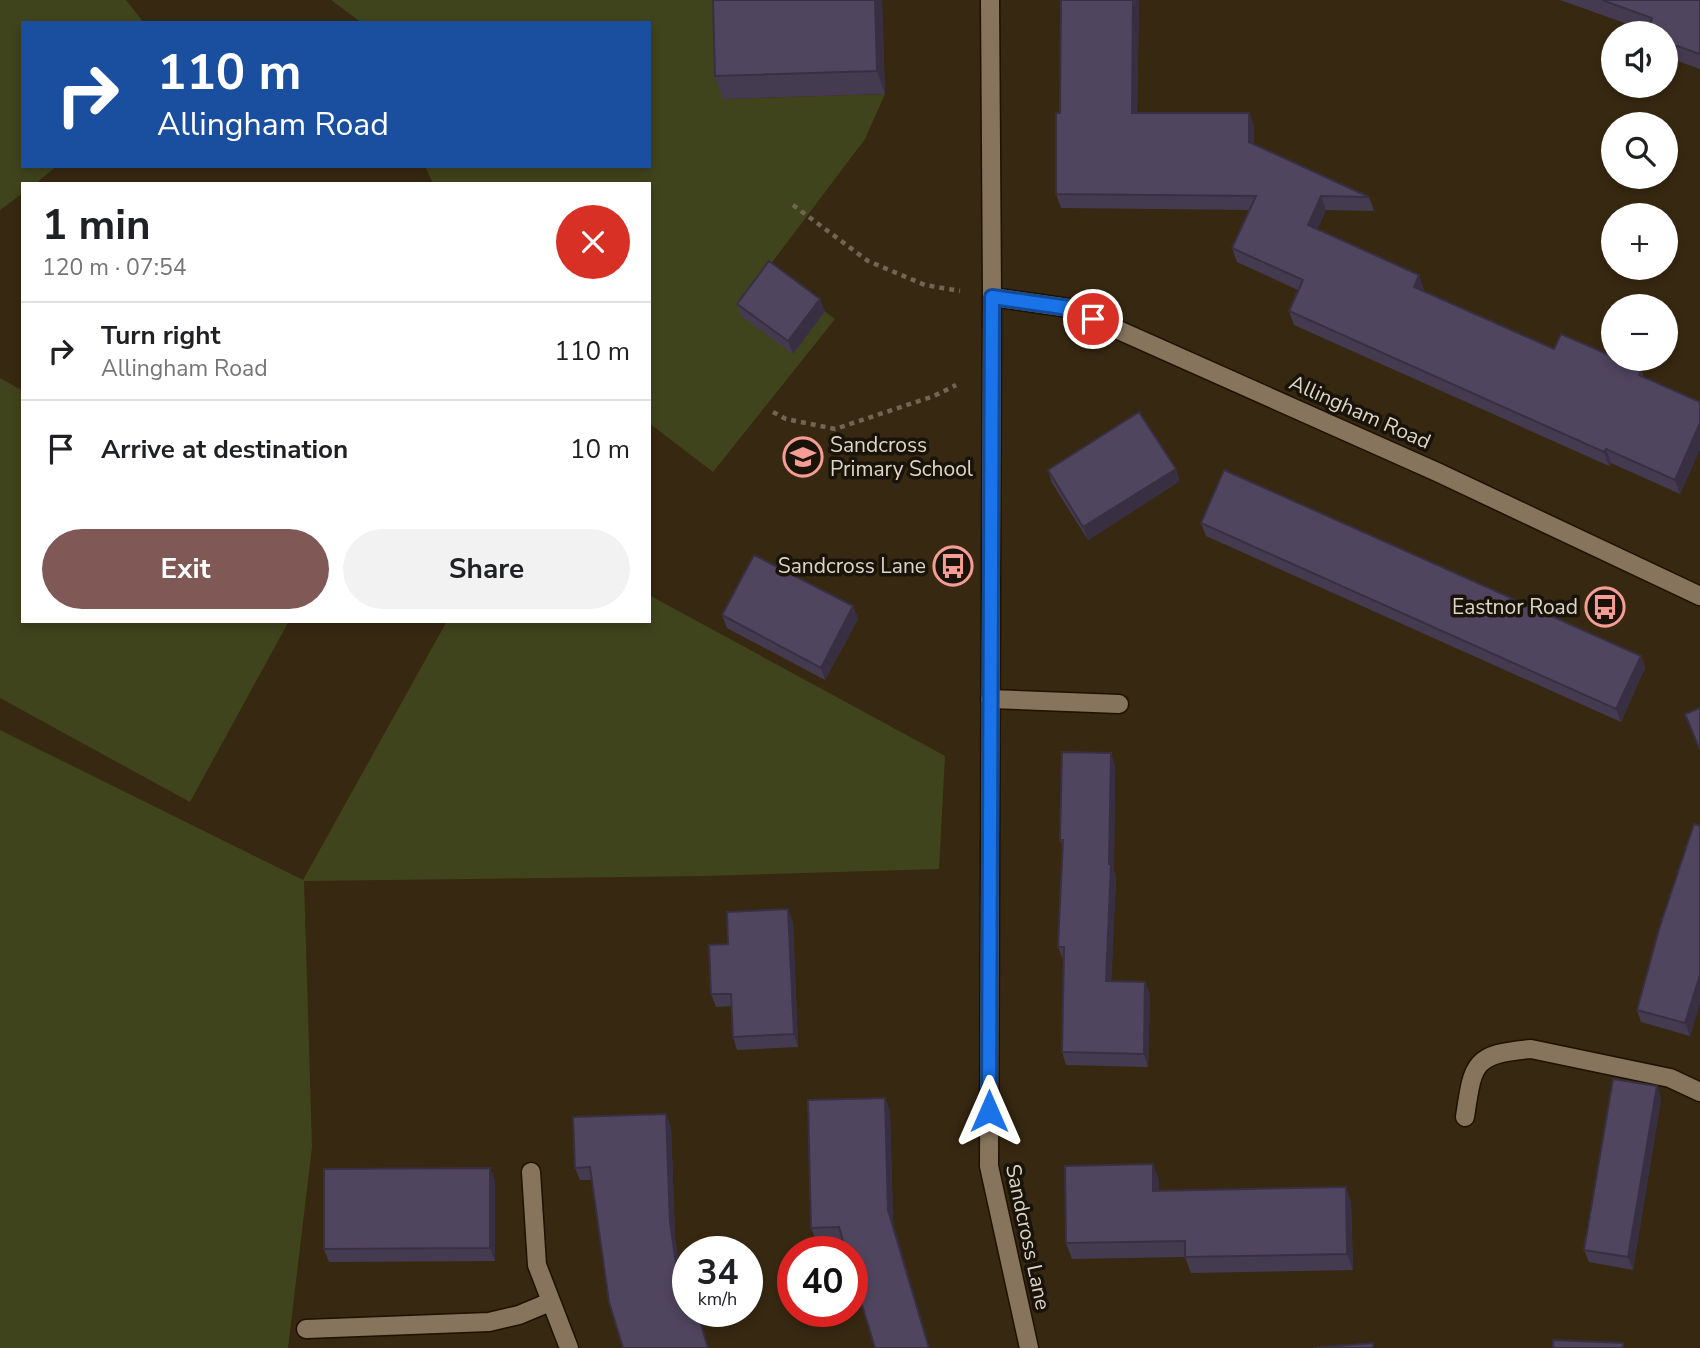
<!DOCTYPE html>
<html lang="en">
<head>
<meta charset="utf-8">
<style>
	:root { --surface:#fff; --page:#f2f2f2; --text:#202124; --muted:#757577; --line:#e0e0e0; --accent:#805856 }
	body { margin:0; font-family:"Nunito Sans",sans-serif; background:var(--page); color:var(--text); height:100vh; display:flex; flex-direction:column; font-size:26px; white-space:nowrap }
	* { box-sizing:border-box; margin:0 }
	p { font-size:23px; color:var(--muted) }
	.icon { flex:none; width:38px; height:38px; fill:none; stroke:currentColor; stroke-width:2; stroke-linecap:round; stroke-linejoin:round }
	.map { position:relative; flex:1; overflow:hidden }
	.details { position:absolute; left:21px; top:182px; width:630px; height:441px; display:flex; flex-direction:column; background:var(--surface); border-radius:0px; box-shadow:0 4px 10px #0003 }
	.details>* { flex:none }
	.top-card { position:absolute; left:21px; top:21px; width:630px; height:147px; border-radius:0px; box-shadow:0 4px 10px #0003; background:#1a4fa0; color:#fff; overflow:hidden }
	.tools { position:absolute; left:1601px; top:21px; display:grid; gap:14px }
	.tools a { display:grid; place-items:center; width:77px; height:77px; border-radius:50%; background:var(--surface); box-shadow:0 4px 10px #0003; font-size:35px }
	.speed { position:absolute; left:672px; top:1236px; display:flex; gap:14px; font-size:35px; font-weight:700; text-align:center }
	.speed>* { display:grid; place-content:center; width:91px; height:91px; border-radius:50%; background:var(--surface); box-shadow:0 4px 10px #0003; line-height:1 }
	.speed small { font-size:18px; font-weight:400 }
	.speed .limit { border:10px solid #d22; background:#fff; color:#111 }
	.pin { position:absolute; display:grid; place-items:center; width:60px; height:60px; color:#fff; margin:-30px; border:4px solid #fff; border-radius:50%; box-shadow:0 2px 7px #0007 }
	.me { position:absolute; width:77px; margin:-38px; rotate:0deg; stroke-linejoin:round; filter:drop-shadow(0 0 5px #0008) }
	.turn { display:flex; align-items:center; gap:24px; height:147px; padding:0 21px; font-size:32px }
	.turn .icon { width:91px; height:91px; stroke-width:2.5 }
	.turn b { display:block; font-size:49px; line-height:60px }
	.round { display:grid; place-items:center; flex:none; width:74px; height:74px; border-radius:37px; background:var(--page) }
	.summary { display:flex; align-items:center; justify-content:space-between; height:119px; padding:0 21px }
	h1 { font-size:42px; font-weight:700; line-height:52px }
	.button { display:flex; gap:14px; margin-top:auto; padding:14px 21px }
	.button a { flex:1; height:80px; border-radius:42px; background:var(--accent); color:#fff; font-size:28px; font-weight:700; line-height:80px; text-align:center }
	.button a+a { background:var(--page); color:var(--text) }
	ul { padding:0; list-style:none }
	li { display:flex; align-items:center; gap:21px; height:98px; padding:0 21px; border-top:2px solid var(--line) }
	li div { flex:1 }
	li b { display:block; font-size:26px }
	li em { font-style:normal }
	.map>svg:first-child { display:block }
</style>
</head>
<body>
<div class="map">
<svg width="1700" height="1348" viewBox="0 0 1700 1348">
	<rect width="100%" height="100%" fill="#372811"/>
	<!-- green -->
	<path fill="#40441c" d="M0,0H126L144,23H23V166H57L35,184H23V193L0,210Z
		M331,0H761L723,99L885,94L865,139L767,269L835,319L713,472L649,423V184H433L425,166H649V23H362Z
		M0,378L23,391V621H289L190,802L0,698Z
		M649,595L945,756L939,869L705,876L304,881L312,1147L288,1348H0V730L303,880L447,621H649Z"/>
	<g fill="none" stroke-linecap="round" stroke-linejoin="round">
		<!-- service casing -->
		<g stroke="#1e1100" stroke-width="21">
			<path id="service" d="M990,699L1119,704
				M1465,1117C1473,1063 1473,1054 1531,1049L1670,1078L1700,1092
				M531,1172L537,1265L569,1348
				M306,1329L489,1322L519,1315L550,1302"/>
		</g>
		<!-- minor casing -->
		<g stroke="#1e1100" stroke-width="21">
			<path id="minor" d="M992,297L1069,308L1437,472L1700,596"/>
		</g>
		<!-- tertiary casing -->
		<g stroke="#1e1100" stroke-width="21">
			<path id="tertiary" d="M990,0L992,297L989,1166L1029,1348"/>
		</g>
		<!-- path -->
		<path stroke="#726552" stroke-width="4.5" stroke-dasharray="5 5" stroke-linecap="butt" d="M793,205L868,261L925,285L960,291
			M773,412L786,419L835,429L934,396L956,385"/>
		<!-- service -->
		<use href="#service" stroke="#86755c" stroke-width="18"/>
		<!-- minor -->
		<use href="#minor" stroke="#86755c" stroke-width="18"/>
		<!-- tertiary -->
		<use href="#tertiary" stroke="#86755c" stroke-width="18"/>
	</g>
	<!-- wall -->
	<path fill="#453b51" d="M713,0H882L885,94L723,99L715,76Z
		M1061,0H1139L1137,113H1249L1254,126V144L1369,197L1374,211L1326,210L1317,230L1424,289L1423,292L1554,349L1641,370L1644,377L1700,402V449L1680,494L1611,463L1609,466L1294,325L1289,311L1298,290L1237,262L1232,248L1250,210L1061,208L1056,194L1060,113Z
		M1560,0H1700V69L1666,57V33L1647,31Z
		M737,304L825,311L793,354L741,316Z
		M1048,470L1180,481L1088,540L1052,483Z
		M1201,523L1641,656L1645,668L1621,722L1206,536Z
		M853,606L858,619L825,680L727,628L722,615Z
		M1115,765L1114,871L1116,877L1111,981L1145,982L1150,995L1148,1067L1066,1065L1062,1052L1063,959L1058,947L1063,847L1060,840Z
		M1700,826V1003L1690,1036L1641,1022L1637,1010Z
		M793,922L798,1047L737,1050L733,1037L731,1006L716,1007L711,994Z
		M1657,1086L1661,1099L1633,1270L1589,1262L1584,1250Z
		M890,1110L893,1222L842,1240H816L811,1228Z
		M671,1127L675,1235L592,1180H580L575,1168Z
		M495,1180V1261L329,1262L324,1249Z
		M1159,1180V1191L1346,1187L1351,1203L1353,1270L1191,1273L1185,1257L1072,1259L1066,1243Z"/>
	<!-- shaded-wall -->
	<path fill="#383042" d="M875,0H882L885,94L877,71Z
		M1133,0H1139L1137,127L1132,113Z
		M1249,113L1254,126V156L1249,142Z
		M1321,196L1326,210L1313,239L1308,225Z
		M1419,275L1424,289L1419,301L1414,287Z
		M820,299L825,311L793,354L788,341Z
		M1700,423V449L1680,494L1675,480Z
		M1606,449L1611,463L1609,466L1604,452Z
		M1176,469L1180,481L1088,540L1083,527Z
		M853,606L858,619L825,680L821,668Z
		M1641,656L1645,668L1621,722L1616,709Z
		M1111,753L1115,765L1114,871L1116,877L1111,994L1106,981Z
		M788,909L793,922L798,1047L794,1034Z
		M1700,975V1003L1690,1036L1685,1023Z
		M1145,982L1150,995L1148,1067L1144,1054Z
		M1657,1086L1661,1099L1633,1270L1628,1257Z
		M885,1098L890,1110L893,1222L930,1348L888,1210Z
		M666,1114L671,1127L675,1235L687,1318L682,1305L670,1222Z
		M1153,1164L1159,1180V1207L1153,1191Z
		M490,1168L495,1180V1261L490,1248Z
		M1346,1187L1351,1203L1353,1270L1347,1254Z"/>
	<!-- building -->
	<path fill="#50455e" stroke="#383042" stroke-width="2" d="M713,0H875L877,71L715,76Z
		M1061,0H1133L1132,113H1249V142L1369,197L1321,196L1308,225L1419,275L1414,287L1554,349L1561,334L1614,357V359H1617L1641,370L1639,375L1700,402V423L1675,480L1606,449L1604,452L1289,311L1303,280L1232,248L1256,196L1056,194V113H1060Z
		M1602,0H1700V54L1666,42V33H1647L1652,18Z
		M769,261L820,299L788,341L737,304Z
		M1139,412L1176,469L1083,527L1048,470Z
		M1224,470L1641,656L1616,709L1201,523Z
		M754,555L853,606L821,668L722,615Z
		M1700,708V750L1685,714Z
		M1062,752L1111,753L1109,864H1111L1106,981L1145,982L1144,1054L1062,1052L1064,947H1058L1063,840H1060Z
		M1694,824L1700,826V975L1685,1023L1637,1010L1659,929Z
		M788,909L794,1034L733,1037L731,994H711L709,945L728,944L727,912Z
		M1613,1079L1657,1086L1628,1257L1584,1250Z
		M885,1098L888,1210L929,1348H875L852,1272V1251H846L839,1227L811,1228L808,1100Z
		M666,1114L670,1222L682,1305L688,1304V1311H697L708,1348H623L609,1302L590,1167L575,1168L573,1117Z
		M1153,1164V1191L1346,1187L1347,1254L1185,1257V1241L1066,1243L1065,1166Z
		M490,1168V1248L324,1249V1169Z
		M1553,1340L1623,1343V1348H1553Z
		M1373,1343V1348H1313Z"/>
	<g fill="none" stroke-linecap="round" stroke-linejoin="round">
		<!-- route casing -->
		<g stroke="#114b97" stroke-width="18">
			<path id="route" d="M989,1111L992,297L1069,308L1093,319"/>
		</g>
		<!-- route -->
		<use href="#route" stroke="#1a73e8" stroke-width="12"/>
	</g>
	<!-- icons -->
	<defs>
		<g id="school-ring" transform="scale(2.0125)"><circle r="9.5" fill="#191309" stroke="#f59c94" stroke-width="1.5"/><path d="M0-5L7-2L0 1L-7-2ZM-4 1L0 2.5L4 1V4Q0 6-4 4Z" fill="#f59c94"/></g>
		<g id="bus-ring" transform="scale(2.0125)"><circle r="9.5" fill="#191309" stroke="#f59c94" stroke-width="1.5"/><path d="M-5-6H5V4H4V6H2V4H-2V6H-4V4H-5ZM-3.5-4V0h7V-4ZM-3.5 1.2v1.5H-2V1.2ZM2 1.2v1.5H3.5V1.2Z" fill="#f59c94"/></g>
	</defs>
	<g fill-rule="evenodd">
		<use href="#school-ring" x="803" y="457"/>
		<use href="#bus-ring" x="953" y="566"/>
		<use href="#bus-ring" x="1605" y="607"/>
	</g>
	<g text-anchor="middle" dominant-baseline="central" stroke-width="7" stroke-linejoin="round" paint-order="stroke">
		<!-- street labels -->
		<g font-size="21" fill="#ded5c8" stroke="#191309">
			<text transform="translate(1360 412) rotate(24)">Allingham Road</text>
			<text transform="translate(1028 1237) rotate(78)">Sandcross Lane</text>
		</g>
		<!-- poi labels -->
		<g font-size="21" fill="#ded5c8" stroke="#191309" text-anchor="end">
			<text x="830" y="445" text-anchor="start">Sandcross<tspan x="830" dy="24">Primary School</tspan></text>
			<text x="926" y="566">Sandcross Lane</text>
			<text x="1578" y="607">Eastnor Road</text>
		</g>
	</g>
</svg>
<div class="tools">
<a><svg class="icon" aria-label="sound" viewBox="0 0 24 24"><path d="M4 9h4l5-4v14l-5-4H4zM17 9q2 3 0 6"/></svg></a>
<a><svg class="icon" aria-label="search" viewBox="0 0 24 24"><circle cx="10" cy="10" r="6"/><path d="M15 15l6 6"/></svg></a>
<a>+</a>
<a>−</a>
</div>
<div class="speed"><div>34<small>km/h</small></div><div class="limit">40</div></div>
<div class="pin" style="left:1093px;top:319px;background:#d93025"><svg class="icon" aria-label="arrive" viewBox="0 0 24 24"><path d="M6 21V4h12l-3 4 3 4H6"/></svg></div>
<svg class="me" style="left:989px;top:1111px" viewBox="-20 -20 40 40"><path d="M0-17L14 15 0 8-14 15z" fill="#1a73e8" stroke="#fff" stroke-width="4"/></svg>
<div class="top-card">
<div class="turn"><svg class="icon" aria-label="right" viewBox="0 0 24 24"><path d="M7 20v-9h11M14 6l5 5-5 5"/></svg><div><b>110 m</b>Allingham Road</div></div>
</div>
<section class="details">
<div class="summary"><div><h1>1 min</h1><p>120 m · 07:54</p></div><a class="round" style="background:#d93025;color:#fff"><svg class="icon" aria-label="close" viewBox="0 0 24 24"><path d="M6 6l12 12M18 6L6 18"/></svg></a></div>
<ul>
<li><svg class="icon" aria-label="right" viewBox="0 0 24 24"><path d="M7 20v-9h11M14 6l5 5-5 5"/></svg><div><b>Turn right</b><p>Allingham Road</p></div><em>110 m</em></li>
<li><svg class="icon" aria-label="arrive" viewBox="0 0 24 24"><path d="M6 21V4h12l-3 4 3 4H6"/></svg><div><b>Arrive at destination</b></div><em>10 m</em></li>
</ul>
<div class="button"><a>Exit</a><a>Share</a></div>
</section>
</div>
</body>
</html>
